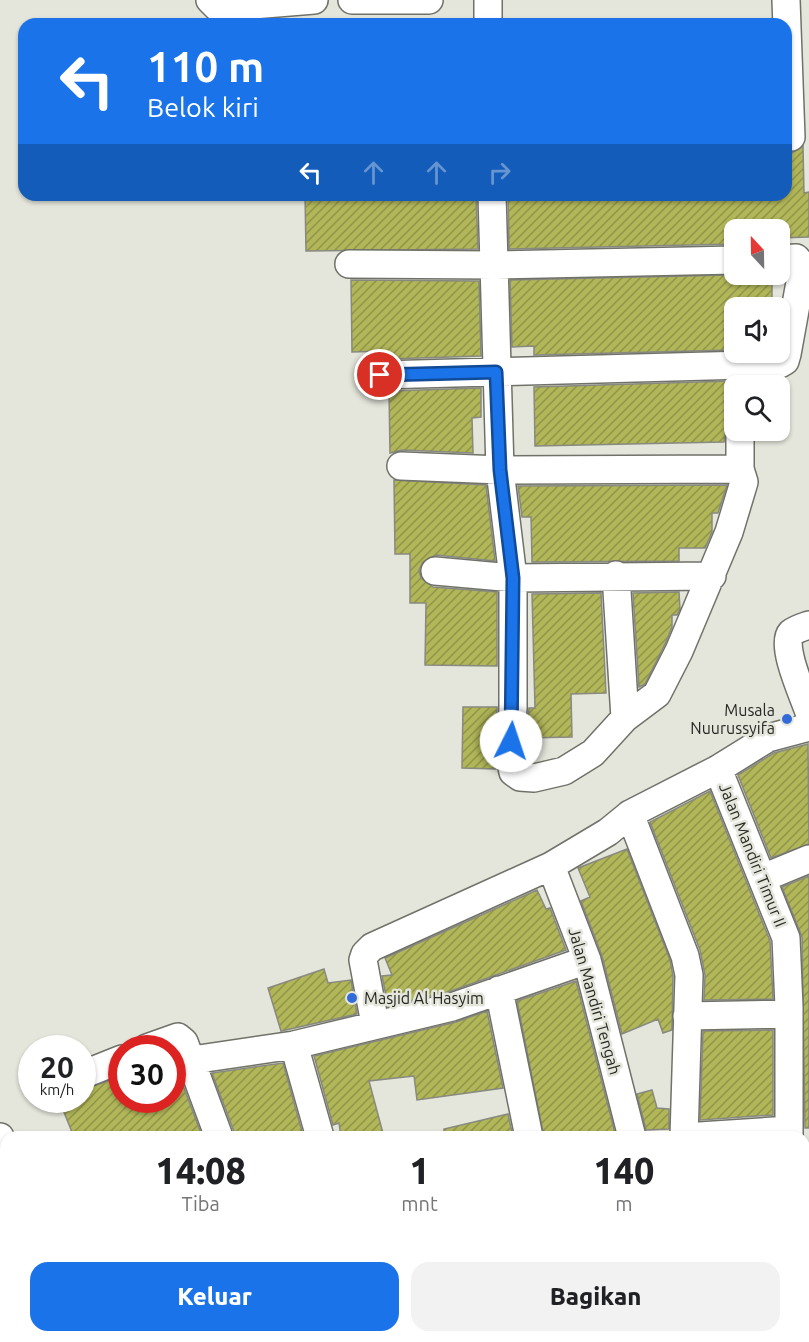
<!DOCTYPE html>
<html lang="id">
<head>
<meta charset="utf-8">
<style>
	:root { --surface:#fff; --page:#f2f2f2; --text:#202124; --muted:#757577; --accent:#1a73e8 }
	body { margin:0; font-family:Ubuntu,sans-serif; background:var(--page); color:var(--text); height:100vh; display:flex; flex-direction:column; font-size:22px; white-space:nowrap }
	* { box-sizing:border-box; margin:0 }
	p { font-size:20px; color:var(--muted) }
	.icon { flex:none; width:33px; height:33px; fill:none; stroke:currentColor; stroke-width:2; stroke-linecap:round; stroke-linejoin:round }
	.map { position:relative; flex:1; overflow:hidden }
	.details { position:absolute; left:0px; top:1131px; width:810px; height:212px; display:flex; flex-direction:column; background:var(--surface); border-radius:18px 18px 0 0; box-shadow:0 2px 4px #0004 }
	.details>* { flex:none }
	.banner { position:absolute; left:18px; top:18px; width:774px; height:183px; border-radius:18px; box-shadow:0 2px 4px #0004; background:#1a73e8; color:#fff; overflow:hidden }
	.needle { width:39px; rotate:338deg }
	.fabs { position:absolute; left:724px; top:219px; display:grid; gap:12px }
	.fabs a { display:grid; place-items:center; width:66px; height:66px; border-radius:12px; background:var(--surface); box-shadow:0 2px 4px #0004; font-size:30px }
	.speed { position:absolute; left:18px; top:1035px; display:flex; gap:12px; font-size:30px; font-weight:700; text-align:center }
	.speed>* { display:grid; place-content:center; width:78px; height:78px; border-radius:50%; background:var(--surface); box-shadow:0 2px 4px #0004; line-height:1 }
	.speed small { font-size:15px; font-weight:400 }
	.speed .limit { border:9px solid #d22; background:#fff; color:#111 }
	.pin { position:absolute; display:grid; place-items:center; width:51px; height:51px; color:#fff; margin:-26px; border:3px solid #fff; border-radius:50%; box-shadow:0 2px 6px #0007 }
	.me { position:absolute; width:66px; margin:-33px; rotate:4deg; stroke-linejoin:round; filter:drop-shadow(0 0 4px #0008) }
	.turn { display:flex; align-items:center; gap:21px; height:126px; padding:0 30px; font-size:27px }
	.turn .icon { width:78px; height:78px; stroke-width:2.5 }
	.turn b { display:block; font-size:42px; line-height:51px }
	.lanes { display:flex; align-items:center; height:57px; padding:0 30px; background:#0003; justify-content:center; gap:30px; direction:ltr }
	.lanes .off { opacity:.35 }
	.eta { display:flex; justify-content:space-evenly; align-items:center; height:102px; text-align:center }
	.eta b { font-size:36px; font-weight:800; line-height:42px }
	.cta { display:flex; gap:12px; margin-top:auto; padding:12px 30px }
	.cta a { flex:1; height:69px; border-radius:18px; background:var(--accent); color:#fff; font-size:24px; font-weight:800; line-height:69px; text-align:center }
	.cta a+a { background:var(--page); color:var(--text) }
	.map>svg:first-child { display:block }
</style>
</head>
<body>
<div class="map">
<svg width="809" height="1342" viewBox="0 0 809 1342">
	<defs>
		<pattern id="building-hatch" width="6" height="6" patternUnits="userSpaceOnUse" patternTransform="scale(1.5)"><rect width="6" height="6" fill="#b1b659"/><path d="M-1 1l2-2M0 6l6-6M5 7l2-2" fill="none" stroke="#909449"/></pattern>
	</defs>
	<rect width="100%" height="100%" fill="#e4e6db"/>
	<!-- building -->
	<path fill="url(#building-hatch)" stroke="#88897f" stroke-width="1.5" d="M803,146L804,193L809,192V237L780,238V230H735V244L509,249L508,195H786V152L792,153Z
		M305,195H476L478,249L306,251Z
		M772,274V308H735V342H732V350L534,355V346L512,347L510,280Z
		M351,280L479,281L481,356L388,359V351L352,352Z
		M732,381L733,416L726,423L724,442L535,446L534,387Z
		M481,388V417L472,418L473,453L402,450L390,453L389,391Z
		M394,480L486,485L495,561L436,555L423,562L419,570L421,578L433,587L497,592V666L425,665L426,603H410V554H395Z
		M727,485L718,513H712V532L705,548H679V561L532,562L531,517H522L518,486Z
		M679,592L680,609L677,615H672V627L665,644L645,684L639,687L633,593Z
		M601,593L606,693L571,694L572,737L527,738L529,708H535L532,594Z
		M463,707H497L494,757L496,769L462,768Z
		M808,744L809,844L771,858L738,775L774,753Z
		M710,791L770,941L773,999L704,1000L705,975L700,950L650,822Z
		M627,849L670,960L673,976L672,1030L663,1033L658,1019L622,1034L602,956L581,901L590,897L578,868Z
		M809,876V1128H805L802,937L782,887Z
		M537,890L546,909L550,908L566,950L448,992L388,1006L382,976L392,975L385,958Z
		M324,969L328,983L351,980L357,1014L281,1031L268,988Z
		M576,981L616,1137H544L517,1001Z
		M487,1011L503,1088L417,1100L414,1076L369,1081L384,1137H341L339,1123L333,1125L314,1056L456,1022Z
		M773,1030V1115L700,1120L703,1031Z
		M172,1056L202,1136L74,1137L59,1100H82V1090L122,1076V1100H172Z
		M283,1063L303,1135L236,1137L212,1073Z
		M652,1090L657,1108L669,1109V1129L646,1130L637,1094Z
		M508,1114L513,1137H444V1129Z"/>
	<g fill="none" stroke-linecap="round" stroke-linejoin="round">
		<!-- minor casing -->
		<g stroke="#707168" stroke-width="30">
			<path id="minor" d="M210,0L218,8L314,0
				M352,0H429
				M488,0V24
				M786,0L791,137
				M492,195L500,470L513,578V708L510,758L513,772L520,777L534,778L564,771L593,753L625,718L657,694L679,651L729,532L744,482L740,469V430
				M349,264L494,265L735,260
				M380,375L780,364L785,361L787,354L803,266L796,258L780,259
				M401,466L500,470L740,469
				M435,571L513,578L712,576
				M616,575L625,718
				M809,625C803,627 796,629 791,633C780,645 804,697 809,712
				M718,769L786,938L789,1007V1137
				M630,814L685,956L689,975L684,1137
				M551,866L587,960L632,1137
				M763,878L809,859
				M499,990L529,1137
				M687,1016L789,1014
				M375,1024L363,960L365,954L372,947L551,866L608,832L630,814L718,769L768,738L809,727
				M294,1045L320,1137
				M147,1048L178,1037L184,1042L219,1137
				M192,1060L294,1045L452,1007L587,960
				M82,1075L122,1059
				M0,1137L6,1151
				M684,1137L789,1130
				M0,1222L6,1221
				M804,1239H809
				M70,1336L71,1342
				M717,1336L718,1342
				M293,1342L307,1336
				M554,1342L576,1336"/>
		</g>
		<!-- minor -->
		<use href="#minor" stroke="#fff" stroke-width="27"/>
	</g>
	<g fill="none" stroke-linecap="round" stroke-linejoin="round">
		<!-- route casing -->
		<g stroke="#114b97" stroke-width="15">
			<path id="route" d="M380,375L496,372L500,470L513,578L511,741"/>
		</g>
		<!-- route -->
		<use href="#route" stroke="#1a73e8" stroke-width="10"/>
	</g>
	<!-- markers -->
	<g fill="#326ad9" stroke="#e4e6db" stroke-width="2">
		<circle cx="787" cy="719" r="6"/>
		<circle cx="352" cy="998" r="6"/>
	</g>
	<g text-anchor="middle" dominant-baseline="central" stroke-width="5" stroke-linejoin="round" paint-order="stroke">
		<!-- poi labels -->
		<g font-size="16" fill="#272723" stroke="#e4e6db" text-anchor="end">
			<text x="775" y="710">Musala<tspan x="775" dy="18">Nuurussyifa</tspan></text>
			<text x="364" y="998" text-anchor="start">Masjid Al Hasyim</text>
		</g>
		<!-- street labels -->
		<g font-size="16" fill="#272723" stroke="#e4e6db">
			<text transform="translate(753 855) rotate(68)">Jalan Mandiri Timur II</text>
			<text transform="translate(595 1001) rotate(74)">Jalan Mandiri Tengah</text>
		</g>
	</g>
</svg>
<div class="fabs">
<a><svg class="needle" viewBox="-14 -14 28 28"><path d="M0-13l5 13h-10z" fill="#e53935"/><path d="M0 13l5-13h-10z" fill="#757577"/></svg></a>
<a><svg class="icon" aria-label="sound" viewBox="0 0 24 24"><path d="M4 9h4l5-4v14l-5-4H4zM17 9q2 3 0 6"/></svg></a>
<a><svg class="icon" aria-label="search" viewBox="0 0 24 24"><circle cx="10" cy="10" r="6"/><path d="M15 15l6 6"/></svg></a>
</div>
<div class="speed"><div>20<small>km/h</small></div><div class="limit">30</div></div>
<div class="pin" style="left:380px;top:375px;background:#d93025"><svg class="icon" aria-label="arrive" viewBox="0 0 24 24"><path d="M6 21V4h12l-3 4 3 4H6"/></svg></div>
<svg class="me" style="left:511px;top:741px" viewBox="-20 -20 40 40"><circle r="19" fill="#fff"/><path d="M0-13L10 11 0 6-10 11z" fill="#1a73e8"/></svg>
<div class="banner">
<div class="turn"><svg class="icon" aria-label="left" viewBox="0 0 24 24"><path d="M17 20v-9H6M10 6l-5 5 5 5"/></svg><div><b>110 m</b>Belok kiri</div></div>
<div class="lanes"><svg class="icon" aria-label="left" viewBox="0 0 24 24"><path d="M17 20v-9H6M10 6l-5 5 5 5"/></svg><svg class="icon off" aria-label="ahead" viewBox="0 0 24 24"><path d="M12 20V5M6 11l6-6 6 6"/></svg><svg class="icon off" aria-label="ahead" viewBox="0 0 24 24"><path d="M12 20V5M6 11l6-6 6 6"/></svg><svg class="icon off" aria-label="right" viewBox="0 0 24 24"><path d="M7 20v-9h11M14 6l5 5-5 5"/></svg></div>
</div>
<section class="details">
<div class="eta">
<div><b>14:08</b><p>Tiba</p></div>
<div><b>1</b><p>mnt</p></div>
<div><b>140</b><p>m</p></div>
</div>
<div class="cta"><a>Keluar</a><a>Bagikan</a></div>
</section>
</div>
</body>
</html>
